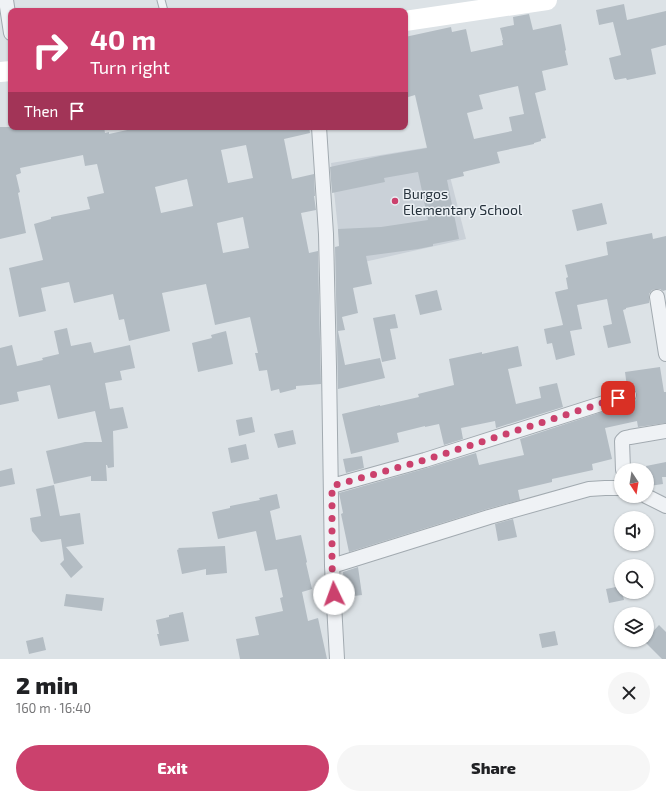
<!DOCTYPE html>
<html lang="en">
<head>
<meta charset="utf-8">
<style>
	:root { --surface:#fff; --page:#f6f6f6; --text:#202124; --muted:#757577; --accent:#cb416d }
	body { margin:0; font-family:"Exo 2",sans-serif; background:var(--page); color:var(--text); height:100vh; display:flex; flex-direction:column; font-size:15px; white-space:nowrap }
	* { box-sizing:border-box; margin:0 }
	p { font-size:13px; color:var(--muted) }
	.icon { flex:none; width:22px; height:22px; fill:none; stroke:currentColor; stroke-width:2; stroke-linecap:round; stroke-linejoin:round }
	.map { position:relative; height:659px; overflow:hidden }
	.details { display:flex; flex-direction:column; background:var(--surface); flex:1 }
	.details>* { flex:none }
	.banner { position:absolute; left:8px; top:8px; width:400px; height:122px; border-radius:8px; box-shadow:0 1px 3px #0004; background:#cb416d; color:#fff; overflow:hidden }
	.needle { width:26px; rotate:168deg }
	.tools { position:absolute; left:614px; top:463px; display:grid; gap:8px }
	.tools a { display:grid; place-items:center; width:40px; height:40px; border-radius:50%; background:var(--surface); box-shadow:0 1px 3px #0004; font-size:20px }
	.pin { position:absolute; display:grid; place-items:center; width:34px; height:34px; color:#fff; margin:-17px; border-radius:8px; box-shadow:0 2px 6px #0006 }
	.me { position:absolute; width:44px; margin:-22px; rotate:357deg; stroke-linejoin:round; filter:drop-shadow(0 0 3px #0008) }
	.turn { display:flex; align-items:center; gap:14px; height:84px; padding:0 16px; font-size:18px }
	.turn .icon { width:52px; height:52px; stroke-width:2.5 }
	.turn b { display:block; font-size:28px; line-height:34px }
	.then { display:flex; align-items:center; height:38px; padding:0 16px; background:#0003; gap:8px; font-size:15px }
	.round { display:grid; place-items:center; flex:none; width:42px; height:42px; border-radius:21px; background:var(--page) }
	.overview { display:flex; align-items:center; justify-content:space-between; height:68px; padding:0 16px }
	h1 { font-size:24px; font-weight:800; line-height:30px }
	.action { display:flex; gap:8px; margin-top:auto; padding:8px 16px }
	.action a { flex:1; height:46px; border-radius:24px; background:var(--accent); color:#fff; font-size:16px; font-weight:800; line-height:46px; text-align:center }
	.action a+a { background:var(--page); color:var(--text) }
	.map>svg:first-child { display:block }
</style>
</head>
<body>
<div class="map">
<svg width="666" height="659" viewBox="0 0 666 659">
	<rect width="100%" height="100%" fill="#dce2e6"/>
	<!-- built -->
	<path fill="#cad1d8" d="M442,145L466,239L342,267L331,163Z"/>
	<!-- building -->
	<path fill="#b3bcc3" fill-rule="evenodd" d="M624,4L627,20L666,11V45L651,49L656,74L627,80L626,78L615,80V79H614L609,58L621,55L613,22L599,25L596,10Z
		M529,14L533,30L561,24L566,50L565,51L568,65L542,71L546,90L535,93L546,138L541,139V141L534,143V144L497,152L500,163L463,172L464,176L447,180L459,239L433,244V246L418,249L366,256L372,284L353,288L358,313L342,317L345,330L338,331L345,365L380,358L385,378L338,389L335,247L339,246L338,229L381,227L428,220L418,172L384,178L385,182L332,193L330,167L380,156L427,148L415,95L405,98V37L451,27L452,32L466,29L471,52L503,45L502,40H503L500,28L514,25L513,17ZM518,86L524,114L509,117L512,131L474,139L467,113L483,109L479,95Z
		M0,127H104L105,133L109,132V134L141,127H177V128L203,127H309L310,133L284,139L292,179L314,174L315,196H314L316,210L301,213L309,253L318,251L321,384L296,386V389L280,393L279,389L271,391L267,370L259,371L255,353H258L250,317L215,325L206,284L162,293L170,331L129,341L124,319L119,320L113,294L74,303L69,282L41,288L46,311L19,317L9,268L43,260L34,224L51,219V217L90,209L87,197L104,193L97,164L85,166L83,155L20,168L21,173L16,175L20,192L18,193L26,233L0,239ZM246,145L253,178L228,183L221,150ZM187,179L193,206L161,213L155,187ZM243,217L249,248L223,253L217,223Z
		M602,203L607,224L577,231L572,210Z
		M652,233L653,239L666,236V290L663,291L660,289H656L652,290L649,294V303L626,308V309L623,310L631,343L608,348L603,326L612,324L607,299L577,305L582,329L570,331L575,355L556,360L552,343L547,344L544,329L563,325L555,292L568,289L566,278L568,277L565,265L608,255L606,242Z
		M437,290L442,310L420,315L415,295Z
		M395,314L398,328L390,329L396,359L382,362L373,318Z
		M67,328L71,346L91,342L94,353L130,345L135,368L120,371L122,380L105,383L110,409L123,407L128,428L113,431L114,467L108,468L107,465H106L107,481H91V476L54,484L46,451L85,442H102L95,411L58,419L50,385L17,392L19,401L0,405V348L12,345L17,366L43,360L42,358L59,354L54,331Z
		M226,331L233,364L198,372L192,343L212,338L211,335Z
		M518,346L522,366L508,369L516,404L541,398L539,387L557,383L563,407L496,428L495,421L461,428L463,439L444,445L439,424L425,427V426L397,433L399,442L351,454L342,414L380,405V406L419,397L418,394L454,385L449,359L482,352V354Z
		M660,367L664,392H666V423L638,427L637,421L605,428L612,459L592,464L593,470L552,479V482L518,490L520,500L487,509L349,552L341,514L343,513L339,493L427,468L476,453L479,465L524,455L520,439L602,412L630,407L629,404L636,400L637,396V393L634,388L631,387H627L625,372Z
		M252,417L255,432L239,436L236,420Z
		M293,430L296,444L278,448L274,434Z
		M246,444L249,459L231,463L228,448Z
		M362,456L364,468L346,473L343,459Z
		M666,462V477H662L663,484L649,486L647,470H646V466Z
		M12,468L15,484L0,487V471Z
		M54,485L60,516L80,513L84,544L66,547L83,567L71,578L60,564L64,560L61,539L41,542L32,531L30,518L41,516L36,489Z
		M277,494L280,508L270,511L276,540L301,535L307,562L306,563L312,589L302,592L308,621L318,618L327,659H240L236,639L259,635L255,617L283,611L280,598L283,597L277,569L265,571L256,531L218,539L212,512L230,508V506L260,500L259,498Z
		M513,519L517,537L498,541L495,524Z
		M225,546L227,573L206,575V569L182,574L177,550L179,549L178,548Z
		M358,567L362,595L346,597L343,572Z
		M621,586V592H622L624,600L609,603L606,589Z
		M66,594L104,598L102,611L64,606Z
		M183,612L189,641L160,646L157,634H159L156,620L169,617V615Z
		M659,625L666,632V659H662L644,641L645,640H647V638Z
		M555,631L558,645L542,648L539,634Z
		M43,637L46,650L29,654L26,641Z"/>
	<g fill="none" stroke-linecap="round" stroke-linejoin="round">
		<!-- lane casing -->
		<g stroke="#a2aab0" stroke-width="9">
			<path id="lane" d="M161,0L164,11"/>
		</g>
		<!-- street casing -->
		<g stroke="#a2aab0" stroke-width="16">
			<path id="street" d="M6,0L11,33
				M319,127L326,234L329,367L332,566L337,659
				M657,297L666,354
				M623,470L622,441L625,438L630,437L666,431
				M332,486L425,460L629,395
				M646,496L666,506
				M332,566L489,517L589,489L605,488H621"/>
		</g>
		<!-- lane -->
		<use href="#lane" stroke="#eff2f5" stroke-width="7"/>
		<!-- street -->
		<use href="#street" stroke="#eff2f5" stroke-width="14"/>
		<!-- secondary -->
		<path stroke="#fff" stroke-width="20" d="M405,21L547,0
			M0,72L11,71"/>
	</g>
	<g fill="none" stroke-linecap="round" stroke-linejoin="round">
		<!-- route -->
		<path stroke="#cb416d" stroke-width="7" stroke-dasharray="0 12.6" d="M334,594L332,566V486L425,460L618,398"/>
	</g>
	<!-- markers -->
	<circle fill="#cb416d" stroke="#ebf0f4" stroke-width="1.5" cx="395" cy="201" r="4"/>
	<g text-anchor="middle" dominant-baseline="central" stroke-width="3" stroke-linejoin="round" paint-order="stroke">
		<!-- poi labels -->
		<g font-size="14" fill="#26323c" stroke="#ebf0f4" text-anchor="start">
			<text x="403" y="193">Burgos<tspan x="403" dy="16">Elementary School</tspan></text>
		</g>
	</g>
</svg>
<div class="tools">
<a><svg class="needle" viewBox="-14 -14 28 28"><path d="M0-13l5 13h-10z" fill="#e53935"/><path d="M0 13l5-13h-10z" fill="#757577"/></svg></a>
<a><svg class="icon" aria-label="sound" viewBox="0 0 24 24"><path d="M4 9h4l5-4v14l-5-4H4zM17 9q2 3 0 6"/></svg></a>
<a><svg class="icon" aria-label="search" viewBox="0 0 24 24"><circle cx="10" cy="10" r="6"/><path d="M15 15l6 6"/></svg></a>
<a><svg class="icon" aria-label="layers" viewBox="0 0 24 24"><path d="M12 4l9 5-9 5-9-5zM3 14l9 5 9-5"/></svg></a>
</div>
<div class="pin" style="left:618px;top:398px;background:#d93025"><svg class="icon" aria-label="arrive" viewBox="0 0 24 24"><path d="M6 21V4h12l-3 4 3 4H6"/></svg></div>
<svg class="me" style="left:334px;top:594px" viewBox="-20 -20 40 40"><circle r="19" fill="#fff"/><path d="M0-13L10 11 0 6-10 11z" fill="#cb416d"/></svg>
<div class="banner">
<div class="turn"><svg class="icon" aria-label="right" viewBox="0 0 24 24"><path d="M7 20v-9h11M14 6l5 5-5 5"/></svg><div><b>40 m</b>Turn right</div></div>
<div class="then">Then<svg class="icon" aria-label="arrive" viewBox="0 0 24 24"><path d="M6 21V4h12l-3 4 3 4H6"/></svg></div>
</div>
</div>
<section class="details">
<div class="overview"><div><h1>2 min</h1><p>160 m · 16:40</p></div><a class="round"><svg class="icon" aria-label="close" viewBox="0 0 24 24"><path d="M6 6l12 12M18 6L6 18"/></svg></a></div>
<div class="action"><a>Exit</a><a>Share</a></div>
</section>
</body>
</html>
